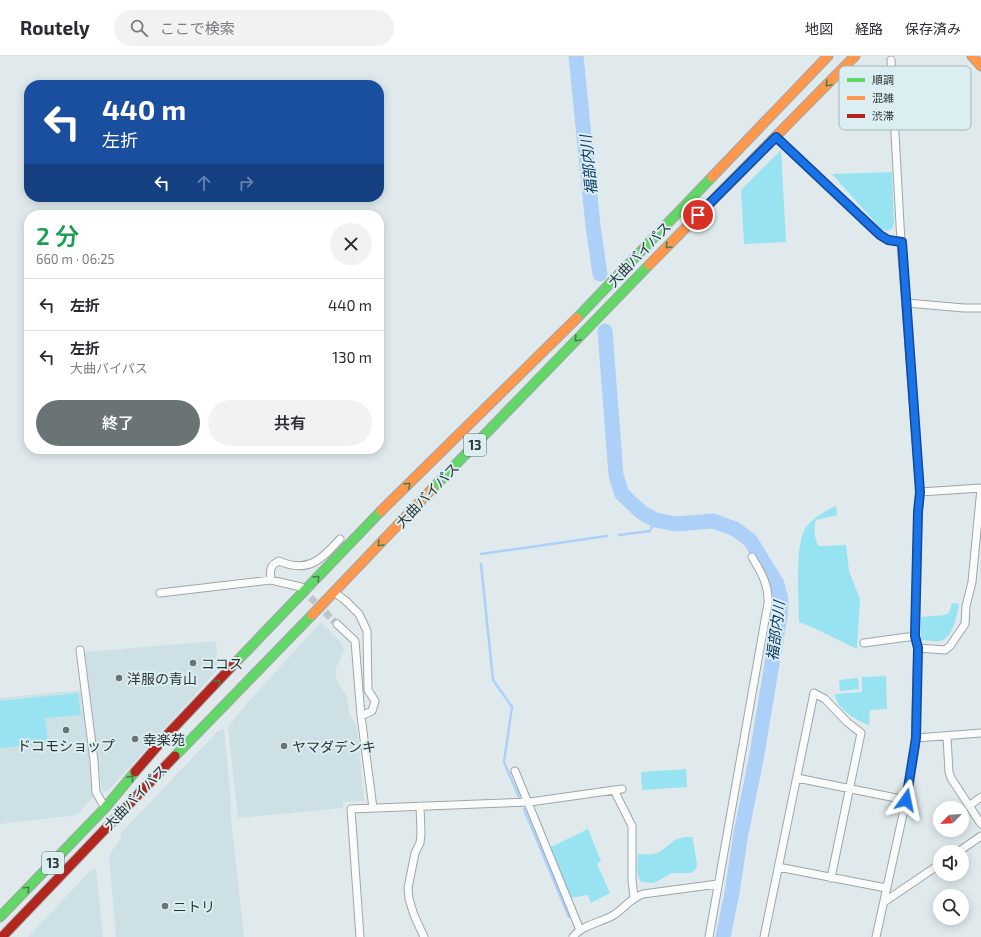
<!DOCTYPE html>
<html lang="ja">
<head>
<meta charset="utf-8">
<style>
	:root { --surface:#fff; --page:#f2f2f3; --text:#2b2b33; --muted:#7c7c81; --line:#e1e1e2; --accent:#6b7475 }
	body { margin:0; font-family:"Exo 2","Noto Sans JP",sans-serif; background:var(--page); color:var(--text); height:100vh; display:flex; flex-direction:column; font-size:15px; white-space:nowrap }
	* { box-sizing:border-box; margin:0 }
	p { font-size:13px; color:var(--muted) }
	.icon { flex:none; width:22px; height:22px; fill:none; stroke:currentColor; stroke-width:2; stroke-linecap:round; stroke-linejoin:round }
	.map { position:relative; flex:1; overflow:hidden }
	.sheet { position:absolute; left:24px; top:154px; width:360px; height:244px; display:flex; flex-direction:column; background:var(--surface); border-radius:16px; box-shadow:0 2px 10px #0003 }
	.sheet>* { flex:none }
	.banner { position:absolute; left:24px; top:24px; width:360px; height:122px; border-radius:16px; box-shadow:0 2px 10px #0003; background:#1a4fa0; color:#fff; overflow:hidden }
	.needle { width:26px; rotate:246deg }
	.controls { position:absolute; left:933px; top:745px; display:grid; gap:8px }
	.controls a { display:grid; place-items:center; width:36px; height:36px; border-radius:50%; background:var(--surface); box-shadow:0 2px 10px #0003; font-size:20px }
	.pin { position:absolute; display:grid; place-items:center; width:34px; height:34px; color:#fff; margin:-17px; border:2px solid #fff; border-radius:50%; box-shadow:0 1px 4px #0007 }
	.me { position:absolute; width:44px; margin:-22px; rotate:12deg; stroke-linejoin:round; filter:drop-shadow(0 0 3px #0008) }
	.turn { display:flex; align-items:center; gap:14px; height:84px; padding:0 12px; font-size:18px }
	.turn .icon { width:52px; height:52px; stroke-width:2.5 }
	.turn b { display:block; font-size:28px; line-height:34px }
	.lanes { display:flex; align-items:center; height:38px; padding:0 12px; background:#0003; justify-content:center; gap:20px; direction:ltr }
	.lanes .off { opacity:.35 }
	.round { display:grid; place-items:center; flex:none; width:42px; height:42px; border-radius:21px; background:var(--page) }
	.head { display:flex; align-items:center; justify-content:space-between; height:68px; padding:0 12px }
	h1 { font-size:24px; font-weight:600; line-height:30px; color:#1e9e55 }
	.action { display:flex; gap:8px; margin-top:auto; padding:8px 12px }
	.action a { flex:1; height:46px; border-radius:24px; background:var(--accent); color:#fff; font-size:16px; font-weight:600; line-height:46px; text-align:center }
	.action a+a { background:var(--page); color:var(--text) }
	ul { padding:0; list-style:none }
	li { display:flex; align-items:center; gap:12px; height:52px; padding:0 12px; border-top:1px solid var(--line) }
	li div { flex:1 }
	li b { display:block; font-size:15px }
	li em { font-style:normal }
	header { display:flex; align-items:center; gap:24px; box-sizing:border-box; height:56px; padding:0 20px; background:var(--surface); border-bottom:1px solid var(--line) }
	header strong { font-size:19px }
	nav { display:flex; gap:22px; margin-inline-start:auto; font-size:14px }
	.search { width:280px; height:36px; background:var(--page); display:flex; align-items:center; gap:10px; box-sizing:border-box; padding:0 14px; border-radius:22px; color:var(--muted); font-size:15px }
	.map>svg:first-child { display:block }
</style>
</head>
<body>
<header>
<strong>Routely</strong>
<div class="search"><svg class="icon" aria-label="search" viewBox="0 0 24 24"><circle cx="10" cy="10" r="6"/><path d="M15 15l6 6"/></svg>ここで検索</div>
<nav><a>地図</a><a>経路</a><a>保存済み</a></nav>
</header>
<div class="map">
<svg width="981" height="881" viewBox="0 0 981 881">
	<rect width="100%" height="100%" fill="#e0eaed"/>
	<!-- built -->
	<path fill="#cce0e5" d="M321,566L340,585L344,594L335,614L337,626L346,639L350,659L357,671L364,745L343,746V752L238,762L228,671L249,645Z
		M216,585L218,613L107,736L102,734L85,596Z
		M81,634L93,741L77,759L0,768V642Z
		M224,673L231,743V763L244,881H116L109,799L122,781L120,778L218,675Z
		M96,812L103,881H28L91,814Z"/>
	<!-- green -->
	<path fill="#97e3f1" d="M781,94L786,186L744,188L741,134Z
		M892,116L894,167L892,173L887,175L881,173L832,118Z
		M836,450L837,459L816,464C814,471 814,484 819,490L846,489L849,515L860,543L857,593L814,572L799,566C799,543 794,489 806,471C813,462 826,454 836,450Z
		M952,547L959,548C958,557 953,580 943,584C937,587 927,584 921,584V561L945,559L949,557Z
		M886,620L887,653L870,654L869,669C856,664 836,653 835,638L862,636V621Z
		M858,622L859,633L840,635L839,624Z
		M78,637L81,659L45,662L48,687L0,692V645Z
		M686,713L687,731L642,734L641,716Z
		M588,773L601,805L597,808L610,837L591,847L588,839L570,842L551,791Z
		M686,781H692L693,784L697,808L696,813L691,817H672L654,827L641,826C636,817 637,808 638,798C646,798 653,800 661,795C671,789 672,782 686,781Z"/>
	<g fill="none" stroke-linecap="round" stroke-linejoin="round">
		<!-- stream -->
		<path stroke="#acd0f8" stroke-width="2.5" d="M619,479L650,475L655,464
			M481,498L607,480
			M481,508L493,624L512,651L504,706L519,741
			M524,753L569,861"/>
		<!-- river -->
		<path stroke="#acd0f8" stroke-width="15" d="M576,0L593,170L600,218
			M605,275L616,419L622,438L641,456L655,464L676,468L713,465L735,473L750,484L777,528L781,545L780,560L756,704L741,777L732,837L723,881"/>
		<!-- street-tunnel -->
		<path stroke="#bcc6c8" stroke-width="7" stroke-dasharray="7 3.5" stroke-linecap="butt" d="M303,534L337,568"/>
		<!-- street casing -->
		<g stroke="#9fa6a8" stroke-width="9">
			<path id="street" d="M776,81L880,179L889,184L901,186
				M907,247L964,252H981
				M920,436L981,432
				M271,524C270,514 269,510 279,505C308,518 322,503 340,483
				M334,536L346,545L359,558L367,575L368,634L375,645L372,655L361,660
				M160,537L271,524L301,531
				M337,568L355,585L361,660L373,752
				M864,587L915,580
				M918,592L945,594L950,590L965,568L966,550L972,526L981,432
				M80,594L94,705L96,736L105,752
				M947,681L949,716L951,722L981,768
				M916,682L981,677
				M515,715L580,874
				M797,722L906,744
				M614,734L632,770V824L634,841
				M420,750L421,777L420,787L415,797L408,832L409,843L414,859L424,881
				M969,750L981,741
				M958,796L981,780
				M778,811L886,832
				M884,846L940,808
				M360,881L351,753L530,746L622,733
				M573,881C582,869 599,867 612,860C624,853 629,843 643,838L718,828
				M709,881L768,547C769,529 761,516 752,501
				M764,881L814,637L825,643L847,666L861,677L831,822
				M876,881L909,731L915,692L918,592L915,580L918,456L920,436L901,186L891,4"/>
		</g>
		<!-- fast casing -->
		<g stroke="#9fa6a8" stroke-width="11">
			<path id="fast" d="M577,262L712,121
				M432,433L649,209
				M237,605L381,455
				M175,700L312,559
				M0,861L105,752L135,716"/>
		</g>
		<!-- slow casing -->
		<g stroke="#9fa6a8" stroke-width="11">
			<path id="slow" d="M972,0L981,10
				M712,121L828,0
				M649,209L855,0
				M381,455L577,262
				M312,559L432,433"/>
		</g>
		<!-- jam casing -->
		<g stroke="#9fa6a8" stroke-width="11">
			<path id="jam" d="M135,716L167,679L237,605
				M2,881L175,700"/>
		</g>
		<!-- street -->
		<use href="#street" stroke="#fafcfc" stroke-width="7"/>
		<!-- fast -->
		<use href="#fast" stroke="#63d668" stroke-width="9"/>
		<!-- slow -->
		<use href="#slow" stroke="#ff974d" stroke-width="9"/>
		<!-- jam -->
		<use href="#jam" stroke="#b3261e" stroke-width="9"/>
	</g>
	<!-- one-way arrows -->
	<defs><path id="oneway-chevron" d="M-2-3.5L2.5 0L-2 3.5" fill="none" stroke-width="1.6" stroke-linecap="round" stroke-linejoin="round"/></defs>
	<g stroke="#457d4c">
		<use href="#oneway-chevron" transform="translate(828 28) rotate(134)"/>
		<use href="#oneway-chevron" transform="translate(668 190) rotate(135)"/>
		<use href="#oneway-chevron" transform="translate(577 283) rotate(134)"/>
		<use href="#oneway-chevron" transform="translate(408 429) rotate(-45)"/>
		<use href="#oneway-chevron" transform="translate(380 488) rotate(134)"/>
		<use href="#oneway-chevron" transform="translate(317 522) rotate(-46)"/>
		<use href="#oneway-chevron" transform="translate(218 626) rotate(-46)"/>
		<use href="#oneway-chevron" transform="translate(131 722) rotate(-50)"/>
		<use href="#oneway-chevron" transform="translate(27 833) rotate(-46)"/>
	</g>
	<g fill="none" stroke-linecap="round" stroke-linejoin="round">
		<!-- route casing -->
		<g stroke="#114b97" stroke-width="10">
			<path id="route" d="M698,159L776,81L880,179L888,184L902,186L920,436L918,456L915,580L918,592L916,682L906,744"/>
		</g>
		<!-- route -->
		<use href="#route" stroke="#1a73e8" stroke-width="7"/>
	</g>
	<!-- markers -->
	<g fill="#6b7475" stroke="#dbeef2" stroke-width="1.5">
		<circle cx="193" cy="607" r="4"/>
		<circle cx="119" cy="622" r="4"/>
		<circle cx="66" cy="674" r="4"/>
		<circle cx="135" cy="683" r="4"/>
		<circle cx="284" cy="690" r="4"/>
		<circle cx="165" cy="850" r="4"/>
	</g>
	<g text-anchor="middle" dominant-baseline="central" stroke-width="4" stroke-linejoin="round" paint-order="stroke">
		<!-- shield labels -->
		<g fill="#dbeef2" stroke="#606c6e" stroke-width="1">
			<rect x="464" y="378" width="22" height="22" rx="3"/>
			<rect x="42" y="796" width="22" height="22" rx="3"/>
		</g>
		<g font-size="13" font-weight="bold" fill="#2c3435">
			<text x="475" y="389">13</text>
			<text x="53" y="807">13</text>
		</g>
		<!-- street labels -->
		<g font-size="14" fill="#2c3435" stroke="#dbeef2">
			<text transform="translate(639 198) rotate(-46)">大曲バイパス</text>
			<text transform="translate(427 439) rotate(-46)">大曲バイパス</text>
			<text transform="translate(135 741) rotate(-46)">大曲バイパス</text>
		</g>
		<!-- poi labels -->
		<g font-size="14" fill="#2c3435" stroke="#dbeef2" text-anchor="start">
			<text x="201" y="607">ココス</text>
			<text x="127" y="622">洋服の青山</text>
			<text x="143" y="683">幸楽苑</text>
			<text x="66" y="689" text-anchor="middle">ドコモショップ</text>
			<text x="292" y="690">ヤマダデンキ</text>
			<text x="173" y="850">ニトリ</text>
		</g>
		<!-- water labels -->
		<g font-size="15" font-style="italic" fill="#0f3a65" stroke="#dbeef2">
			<text transform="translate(588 109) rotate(-96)">福部内川</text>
			<text transform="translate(775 575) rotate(-83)">福部内川</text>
		</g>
	</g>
	<!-- legend -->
	<rect x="839" y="10" width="132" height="64" rx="6" fill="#dbeef2" stroke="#a6b6b9" stroke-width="1"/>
	<rect x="847" y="22" width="18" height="4" fill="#63d668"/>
	<rect x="847" y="40" width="18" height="4" fill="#ff974d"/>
	<rect x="847" y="58" width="18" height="4" fill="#b3261e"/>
	<g font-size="11" fill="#2c3435">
		<text x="872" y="28">順調</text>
		<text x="872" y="46">混雑</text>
		<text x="872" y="64">渋滞</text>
	</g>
</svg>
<div class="controls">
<a><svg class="needle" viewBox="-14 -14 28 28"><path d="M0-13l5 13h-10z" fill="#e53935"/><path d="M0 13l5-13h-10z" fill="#7c7c81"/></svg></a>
<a><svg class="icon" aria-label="sound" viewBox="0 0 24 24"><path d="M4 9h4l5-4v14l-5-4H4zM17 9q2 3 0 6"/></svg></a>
<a><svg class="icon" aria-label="search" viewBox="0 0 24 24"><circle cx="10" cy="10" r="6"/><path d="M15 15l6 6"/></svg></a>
</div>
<div class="pin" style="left:698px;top:159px;background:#d93025"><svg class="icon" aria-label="arrive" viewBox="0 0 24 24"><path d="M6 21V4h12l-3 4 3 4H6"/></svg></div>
<svg class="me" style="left:906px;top:744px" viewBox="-20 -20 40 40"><path d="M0-17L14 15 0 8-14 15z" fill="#1a73e8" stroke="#fff" stroke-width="4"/></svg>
<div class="banner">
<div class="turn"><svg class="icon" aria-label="left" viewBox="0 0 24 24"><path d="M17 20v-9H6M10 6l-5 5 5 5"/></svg><div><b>440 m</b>左折</div></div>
<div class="lanes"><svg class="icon" aria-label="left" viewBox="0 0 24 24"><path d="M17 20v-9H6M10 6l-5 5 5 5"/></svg><svg class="icon off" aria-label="ahead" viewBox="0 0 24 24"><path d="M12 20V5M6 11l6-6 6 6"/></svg><svg class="icon off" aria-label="right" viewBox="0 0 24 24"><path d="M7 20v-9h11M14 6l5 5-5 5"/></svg></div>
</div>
<section class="sheet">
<div class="head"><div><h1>2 分</h1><p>660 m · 06:25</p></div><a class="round"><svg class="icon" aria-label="close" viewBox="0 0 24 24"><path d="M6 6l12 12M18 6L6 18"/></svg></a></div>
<ul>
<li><svg class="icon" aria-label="left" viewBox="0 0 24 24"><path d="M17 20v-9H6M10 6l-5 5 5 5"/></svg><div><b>左折</b></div><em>440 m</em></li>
<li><svg class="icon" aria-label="left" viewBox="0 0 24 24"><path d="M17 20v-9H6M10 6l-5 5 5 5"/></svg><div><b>左折</b><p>大曲バイパス</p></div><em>130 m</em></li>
</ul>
<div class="action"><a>終了</a><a>共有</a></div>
</section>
</div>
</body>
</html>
